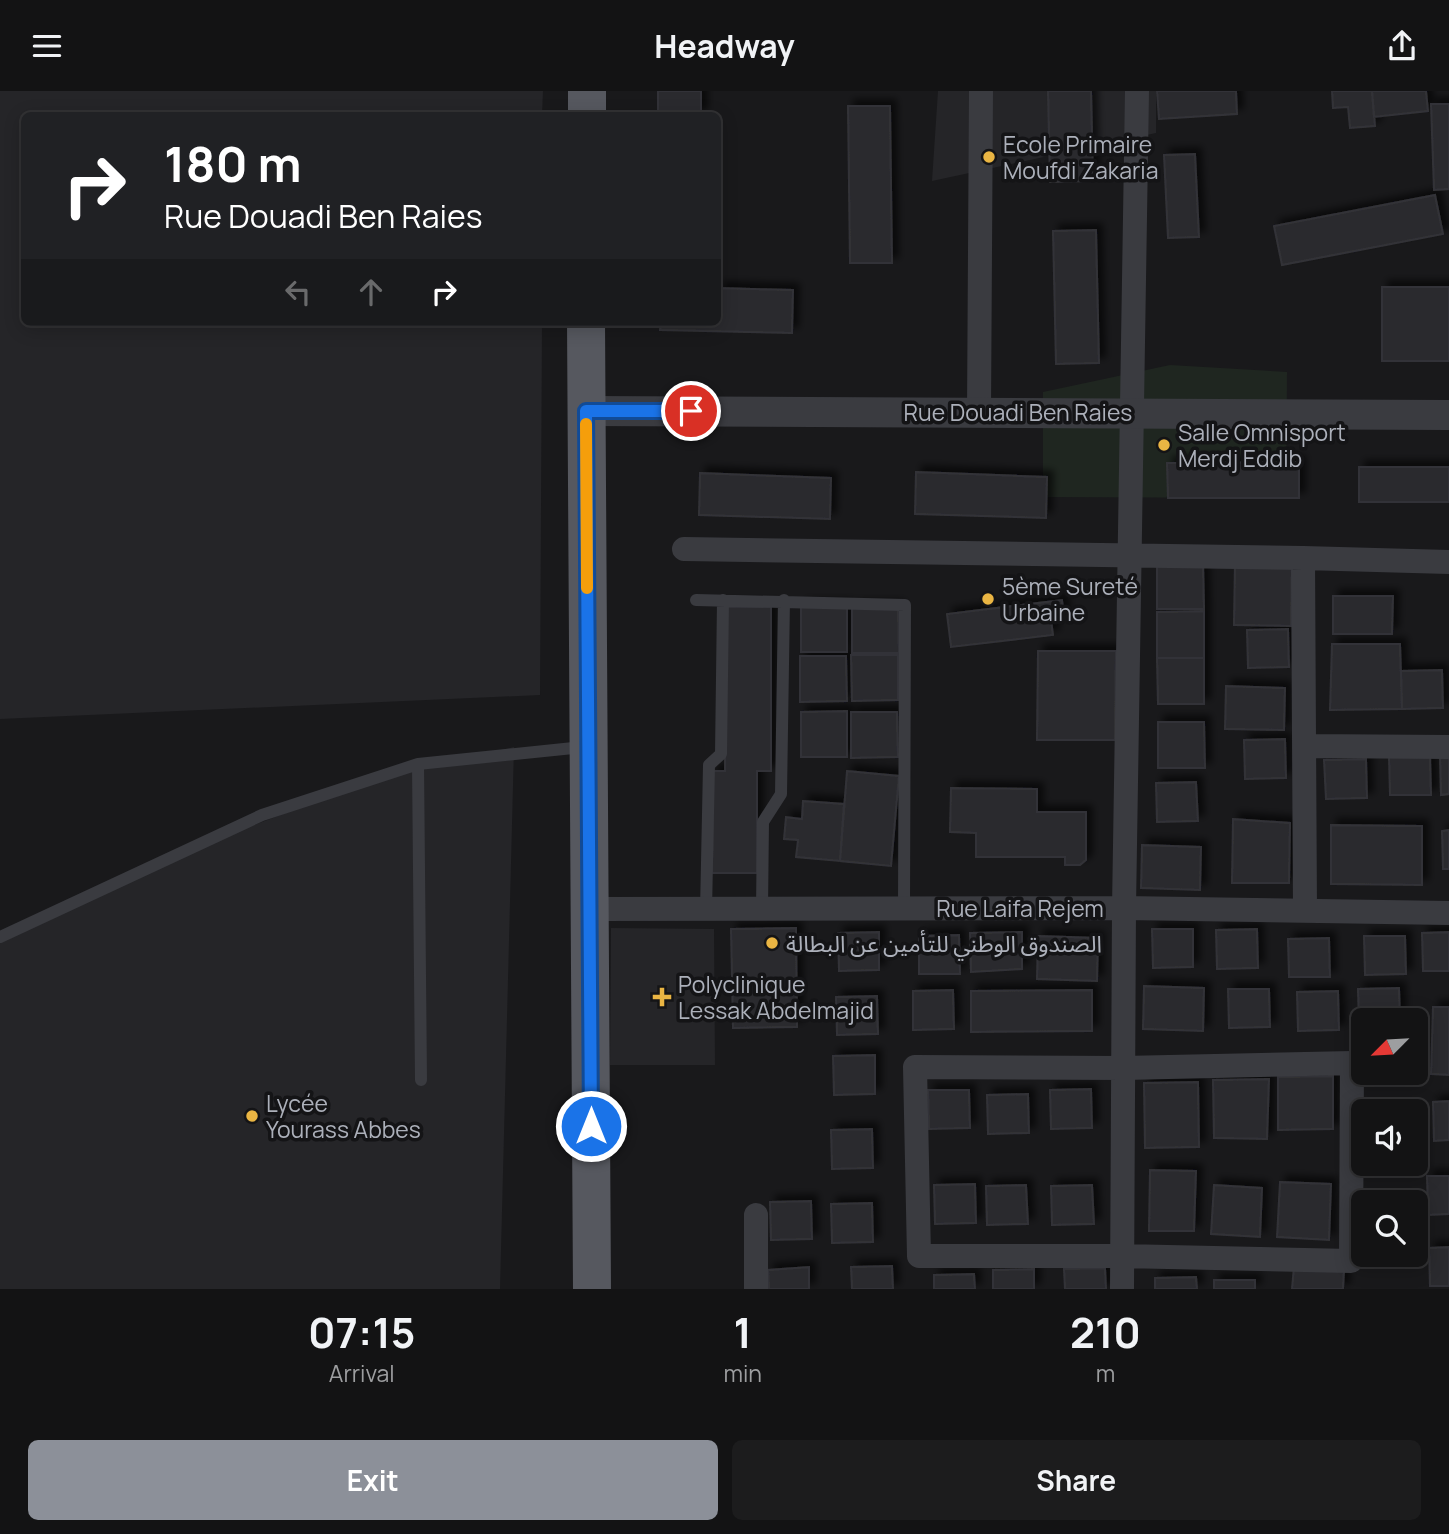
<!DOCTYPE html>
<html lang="en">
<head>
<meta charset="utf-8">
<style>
	:root { --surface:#131314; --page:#1c1c1d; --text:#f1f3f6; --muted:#9d9ea0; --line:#323234; --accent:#8c9099 }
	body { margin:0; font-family:Manrope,"Noto Sans Arabic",sans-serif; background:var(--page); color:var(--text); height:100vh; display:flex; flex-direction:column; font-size:26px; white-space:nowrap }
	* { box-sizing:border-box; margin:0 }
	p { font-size:23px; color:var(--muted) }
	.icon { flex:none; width:38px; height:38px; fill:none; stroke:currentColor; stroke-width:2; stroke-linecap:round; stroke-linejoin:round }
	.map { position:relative; height:1198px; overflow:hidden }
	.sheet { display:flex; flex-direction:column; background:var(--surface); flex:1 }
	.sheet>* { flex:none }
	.top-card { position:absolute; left:21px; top:21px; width:700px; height:214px; border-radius:10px; box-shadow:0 4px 18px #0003,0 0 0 2px var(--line); background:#202124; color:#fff; overflow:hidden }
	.needle { width:46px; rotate:246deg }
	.controls { position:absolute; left:1351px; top:917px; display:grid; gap:14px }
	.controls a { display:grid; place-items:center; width:77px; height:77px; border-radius:10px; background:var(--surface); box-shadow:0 4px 18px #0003,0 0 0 2px var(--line); font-size:35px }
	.pin { position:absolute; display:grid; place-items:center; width:60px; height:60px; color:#fff; margin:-30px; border:4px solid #fff; border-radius:50%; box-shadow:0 2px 7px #0007 }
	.me { position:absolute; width:77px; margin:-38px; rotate:0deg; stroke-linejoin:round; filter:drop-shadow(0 0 5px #0008) }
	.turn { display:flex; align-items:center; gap:24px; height:147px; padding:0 28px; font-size:32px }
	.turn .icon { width:91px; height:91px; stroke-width:2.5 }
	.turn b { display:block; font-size:49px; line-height:60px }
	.lanes { display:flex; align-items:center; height:66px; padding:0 28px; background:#0003; justify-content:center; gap:35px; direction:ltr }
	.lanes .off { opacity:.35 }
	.eta { display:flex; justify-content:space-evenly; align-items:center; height:119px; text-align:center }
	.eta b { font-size:42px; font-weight:700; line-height:49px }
	.action { display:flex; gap:14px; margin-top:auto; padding:14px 28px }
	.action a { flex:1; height:80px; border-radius:10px; background:var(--accent); color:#fff; font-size:28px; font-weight:700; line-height:80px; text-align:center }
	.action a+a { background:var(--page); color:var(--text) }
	header { display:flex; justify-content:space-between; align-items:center; height:91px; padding:0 28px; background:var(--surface); font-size:32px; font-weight:700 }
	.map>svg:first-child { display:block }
</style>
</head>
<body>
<header><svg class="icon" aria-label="menu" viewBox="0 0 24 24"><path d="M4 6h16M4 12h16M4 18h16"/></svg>Headway<svg class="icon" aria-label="share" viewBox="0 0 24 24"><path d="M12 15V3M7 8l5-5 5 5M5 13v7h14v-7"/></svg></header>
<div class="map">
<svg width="1449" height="1198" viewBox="0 0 1449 1198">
	<defs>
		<filter id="shadow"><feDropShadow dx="6" dy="-6" stdDeviation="3.5" flood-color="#0009"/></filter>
	</defs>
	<rect width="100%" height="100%" fill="#19191b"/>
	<!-- built -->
	<path fill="#252528" d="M0,0H543L542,24H24V231H542L540,604L0,628Z
		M938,0H1156V42L932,90Z
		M514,656L500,1198H0V852L233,742L375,688Z
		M611,837L714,838L715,974H610Z"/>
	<!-- garden -->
	<path fill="#1f2620" d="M1170,274L1287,281L1286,407L1043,406V301Z"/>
	<!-- building -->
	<path fill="#2c2c2f" stroke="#333337" stroke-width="2" filter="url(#shadow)" d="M658,0H701V24H658Z
		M1048,0H1091L1093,90L1050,91Z
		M1157,0H1236L1237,23L1159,28Z
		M1332,0H1372L1375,35L1350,37L1348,16L1333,17Z
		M1372,0H1426L1428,20L1374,26Z
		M1431,13H1449V98L1434,99Z
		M848,15H890L892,172H850Z
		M1195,63L1199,146L1168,147L1164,64Z
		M1435,104L1443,143L1282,174L1274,135Z
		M1096,139L1099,272L1056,273L1053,140Z
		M1382,196H1449V270H1382Z
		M718,197L793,199L792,242L660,239L661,231H718Z
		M1299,371V407H1168L1167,372Z
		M1359,376H1449V411H1359Z
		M916,381L1047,386L1046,427L915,423Z
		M700,382L831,387L830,428L699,424Z
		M1235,471L1292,474L1291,535L1234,534Z
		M1157,472H1203L1204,518H1157Z
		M1333,505H1393L1392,543H1333Z
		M1062,509L1064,527L1051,529L1053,544L951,556L947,523Z
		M801,515H847V561H801Z
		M726,516H771V680H757V782H712L713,680H725Z
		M852,516H898L899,562H852Z
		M1204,520V567H1157V521Z
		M1288,538L1289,576L1248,577L1247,539Z
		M1332,553H1400L1402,618L1330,619Z
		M1038,560H1116L1115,649H1037Z
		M851,564H898V609L852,610Z
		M800,565H846L847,610L800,611Z
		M1157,567H1204V613H1158Z
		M1442,579L1443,617L1402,618L1401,580Z
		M1226,595L1285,597L1284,639L1225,638Z
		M847,620V666H801V621Z
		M851,621H897L898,666L851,667Z
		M1158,631H1204L1205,677H1158Z
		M1285,648L1286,687L1245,688L1244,649Z
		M1430,665L1431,704H1390L1389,666Z
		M1440,665H1449V703L1441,704Z
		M1366,668L1367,707L1326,708L1324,669Z
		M847,680L899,685L891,775L840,770Z
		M1196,691L1198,730L1157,731L1156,692Z
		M951,697L1037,698V721H1086V769L1080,774H1065V766H976V742L950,741Z
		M803,710L844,713L840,770L796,766L798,749L784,748L786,726L802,728Z
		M1233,728L1290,732L1289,792H1232Z
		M1331,734L1422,735V794L1331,793Z
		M1449,739V778H1443L1442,740Z
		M1142,754L1201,756L1200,799L1141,797Z
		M796,837L797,936L733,937L731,838Z
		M1152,838H1193V876L1153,877Z
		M1257,838L1258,877L1217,878L1216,839Z
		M879,841V879L839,880L838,842Z
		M1022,841V878L971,881L970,842Z
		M1449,841V880H1423L1422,842Z
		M959,844L960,883H919V845Z
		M1038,845L1098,847L1097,890L1037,888Z
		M1364,845H1405L1406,883L1365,884Z
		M1329,847L1330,886H1289L1288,848Z
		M1144,895L1204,897L1203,940L1143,938Z
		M1399,897L1400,929H1363V936H1359L1358,898Z
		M1228,898H1269L1270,936L1229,937Z
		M953,899L954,938L913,939V900Z
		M1092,899V940L971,941V900Z
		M1338,900L1339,939L1298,940L1297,901Z
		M877,905L878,943L837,944L836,906Z
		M1433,916H1449V984L1431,983Z
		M875,964V1003L834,1004L833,965Z
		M1333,985V1038L1278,1039V986Z
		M1269,988L1267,1048L1214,1047L1213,989Z
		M1198,991L1199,1056L1145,1057L1144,992Z
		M1091,998L1092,1037L1051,1038L1050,999Z
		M928,999H969L970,1037L929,1038Z
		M1028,1003L1029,1042L988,1043L987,1004Z
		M1449,1010V1049L1434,1050L1433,1011Z
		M872,1038L873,1077L832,1078L831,1039Z
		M1416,1044H1419L1420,1082L1379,1083L1378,1073H1416Z
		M1150,1079L1196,1080L1194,1140H1149Z
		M1427,1085H1449V1123L1428,1124Z
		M1280,1091L1331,1093L1329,1149L1277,1146Z
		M975,1093L976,1132L935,1133L934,1094Z
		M1026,1094L1028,1133L987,1134L986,1095Z
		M1092,1094L1094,1133L1052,1134L1051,1095Z
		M1214,1094L1262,1097L1260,1146L1211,1143Z
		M811,1110L812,1148L771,1149L770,1111Z
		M872,1112L873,1151L832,1152L831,1113Z
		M1449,1156V1195H1430L1429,1157Z
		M1372,1164H1413V1172L1373,1173Z
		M892,1175L893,1198H852L851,1176Z
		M1294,1175L1344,1179L1343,1198H1292Z
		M809,1176V1198H769L768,1179Z
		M1105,1177L1106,1198H1065L1064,1178Z
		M1034,1178V1198H993V1179Z
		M974,1183L975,1198H934V1184Z
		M1196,1186L1197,1198H1155V1187Z
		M1214,1189H1255V1198H1214Z"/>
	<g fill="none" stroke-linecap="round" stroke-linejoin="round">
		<!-- service -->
		<path stroke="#3a3b40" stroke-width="12" d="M696,509L905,514L904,817
			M418,673L421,989
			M762,818L763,731L781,703L784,509
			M706,820L709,674L721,663L723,509
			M0,846L262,724L418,673L583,656"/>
		<!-- minor -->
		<path stroke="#3a3b40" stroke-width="24" d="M979,321L981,0
			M684,458L1303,467
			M1305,655L1449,656
			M591,818L1124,817L1449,822
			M1305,820L1303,467L1449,471
			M1352,972L1351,1170L1122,1165H919L915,976L1123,977Z
			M756,1124V1198
			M1122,1198L1124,817L1137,0"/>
		<!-- tertiary -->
		<path stroke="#3a3b40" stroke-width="30" d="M586,320L1449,324"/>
		<!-- primary -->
		<path stroke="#56585f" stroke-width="38" d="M587,24V0
			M586,231L592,1198"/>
	</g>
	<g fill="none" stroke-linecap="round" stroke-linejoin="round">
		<!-- route casing -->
		<g stroke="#114b97" stroke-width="18">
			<path id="route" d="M591,1035L586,320H691"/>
		</g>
		<!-- route -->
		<use href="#route" stroke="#1a73e8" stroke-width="12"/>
		<!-- slow -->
		<path stroke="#f59e0b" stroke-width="12" d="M586,333L587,497"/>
	</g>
	<!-- markers -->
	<g fill="#eab543" stroke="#141416" stroke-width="2.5">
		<circle cx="989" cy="66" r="7"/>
		<circle cx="1164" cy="354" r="7"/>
		<circle cx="988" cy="508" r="7"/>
		<circle cx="772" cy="852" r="7"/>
		<path d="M658.5 895.5h7v7h7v7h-7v7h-7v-7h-7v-7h7z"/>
		<circle cx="252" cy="1025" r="7"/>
	</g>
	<g text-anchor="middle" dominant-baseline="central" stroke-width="7" stroke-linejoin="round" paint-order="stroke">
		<!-- poi labels -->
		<g font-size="23" fill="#acb0ba" stroke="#141416" text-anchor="start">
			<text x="1003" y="53">Ecole Primaire<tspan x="1003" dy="26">Moufdi Zakaria</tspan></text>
			<text x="1178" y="341">Salle Omnisport<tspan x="1178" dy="26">Merdj Eddib</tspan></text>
			<text x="1002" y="495">5ème Sureté<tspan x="1002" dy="26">Urbaine</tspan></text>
			<text x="786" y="852">الصندوق الوطني للتأمين عن البطالة</text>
			<text x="678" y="893">Polyclinique<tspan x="678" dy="26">Lessak Abdelmajid</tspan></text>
			<text x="266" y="1012">Lycée<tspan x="266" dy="26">Yourass Abbes</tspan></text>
		</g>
		<!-- street labels -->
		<g font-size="23" fill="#acb0ba" stroke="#141416">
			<text x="1018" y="321">Rue Douadi Ben Raies</text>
			<text x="1020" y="817">Rue Laifa Rejem</text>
		</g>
	</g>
</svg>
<div class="controls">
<a><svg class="needle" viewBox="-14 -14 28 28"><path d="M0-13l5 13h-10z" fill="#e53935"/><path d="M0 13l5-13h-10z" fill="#9d9ea0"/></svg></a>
<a><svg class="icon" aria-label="sound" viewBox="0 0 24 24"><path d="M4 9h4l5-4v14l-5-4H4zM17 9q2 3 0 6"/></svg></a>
<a><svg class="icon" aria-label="search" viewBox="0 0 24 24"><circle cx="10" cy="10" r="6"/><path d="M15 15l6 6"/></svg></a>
</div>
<div class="pin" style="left:691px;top:320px;background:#d93025"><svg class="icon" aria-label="arrive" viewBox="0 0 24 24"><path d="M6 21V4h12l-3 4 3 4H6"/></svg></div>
<svg class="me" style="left:591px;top:1035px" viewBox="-20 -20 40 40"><circle r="17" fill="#1a73e8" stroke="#fff" stroke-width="3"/><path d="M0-11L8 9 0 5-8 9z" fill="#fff"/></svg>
<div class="top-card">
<div class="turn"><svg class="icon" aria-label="right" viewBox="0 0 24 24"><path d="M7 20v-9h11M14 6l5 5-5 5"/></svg><div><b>180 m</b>Rue Douadi Ben Raies</div></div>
<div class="lanes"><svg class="icon off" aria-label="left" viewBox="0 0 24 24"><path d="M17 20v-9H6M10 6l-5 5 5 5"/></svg><svg class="icon off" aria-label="ahead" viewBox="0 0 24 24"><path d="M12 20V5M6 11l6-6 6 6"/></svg><svg class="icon" aria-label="right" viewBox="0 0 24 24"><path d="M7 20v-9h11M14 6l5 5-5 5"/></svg></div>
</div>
</div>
<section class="sheet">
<div class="eta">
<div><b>07:15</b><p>Arrival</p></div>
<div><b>1</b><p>min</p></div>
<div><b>210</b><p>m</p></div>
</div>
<div class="action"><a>Exit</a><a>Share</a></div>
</section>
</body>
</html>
